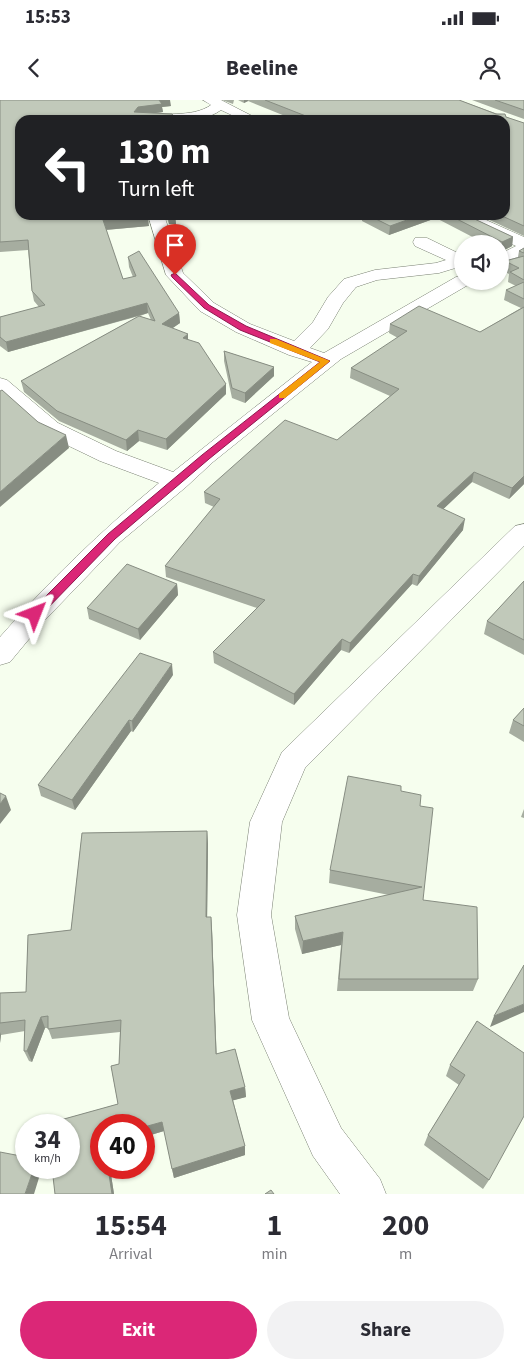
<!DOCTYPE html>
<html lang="en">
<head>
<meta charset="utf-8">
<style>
	:root { --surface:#fff; --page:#f2f2f3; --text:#2b2b33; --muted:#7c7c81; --accent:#db2777 }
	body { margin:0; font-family:"Source Sans 3",sans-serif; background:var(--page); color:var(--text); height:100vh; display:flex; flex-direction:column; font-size:19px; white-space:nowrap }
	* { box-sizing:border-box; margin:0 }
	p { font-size:16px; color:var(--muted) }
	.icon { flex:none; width:28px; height:28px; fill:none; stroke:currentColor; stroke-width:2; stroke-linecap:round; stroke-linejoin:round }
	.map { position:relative; height:1094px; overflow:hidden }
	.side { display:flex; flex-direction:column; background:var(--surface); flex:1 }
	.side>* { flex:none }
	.hud { position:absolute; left:15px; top:15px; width:495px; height:105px; border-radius:15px; box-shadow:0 1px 4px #0004; background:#202124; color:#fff; overflow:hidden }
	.fabs { position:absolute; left:454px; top:135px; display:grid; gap:10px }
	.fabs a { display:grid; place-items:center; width:55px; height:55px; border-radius:50%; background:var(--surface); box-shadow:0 1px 4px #0004; font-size:25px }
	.speed { position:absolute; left:15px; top:1014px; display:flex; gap:10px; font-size:25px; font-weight:700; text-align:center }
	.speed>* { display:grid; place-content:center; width:65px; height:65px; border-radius:50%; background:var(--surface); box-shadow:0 1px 4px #0004; line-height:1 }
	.speed small { font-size:12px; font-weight:400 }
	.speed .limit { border:8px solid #d22; background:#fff; color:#111 }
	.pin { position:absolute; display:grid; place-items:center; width:42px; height:42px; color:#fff; margin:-51px -21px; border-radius:50% 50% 50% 0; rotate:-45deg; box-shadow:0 0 5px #0007 }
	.pin .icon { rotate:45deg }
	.me { position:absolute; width:55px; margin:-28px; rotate:45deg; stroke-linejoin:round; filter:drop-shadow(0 0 4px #0008) }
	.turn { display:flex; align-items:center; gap:18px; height:105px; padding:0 20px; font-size:22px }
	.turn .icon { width:65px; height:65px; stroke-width:2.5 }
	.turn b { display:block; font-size:35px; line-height:42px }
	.eta { display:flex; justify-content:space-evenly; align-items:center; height:85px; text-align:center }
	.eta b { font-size:30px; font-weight:700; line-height:35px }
	.cta { display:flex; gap:10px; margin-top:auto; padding:10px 20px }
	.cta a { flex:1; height:58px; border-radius:30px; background:var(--accent); color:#fff; font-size:20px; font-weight:700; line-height:58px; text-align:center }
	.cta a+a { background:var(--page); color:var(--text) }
	.status { display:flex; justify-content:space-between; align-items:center; height:35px; padding:0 25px; background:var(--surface); direction:ltr }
	.status svg { height:14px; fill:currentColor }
	header { display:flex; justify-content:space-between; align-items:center; height:65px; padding:0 20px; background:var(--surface); font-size:22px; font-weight:700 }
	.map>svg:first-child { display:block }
</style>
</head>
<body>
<div class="status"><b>15:53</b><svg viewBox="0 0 49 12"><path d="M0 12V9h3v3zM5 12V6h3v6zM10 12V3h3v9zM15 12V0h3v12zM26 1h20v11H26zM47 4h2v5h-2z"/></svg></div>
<header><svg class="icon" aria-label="back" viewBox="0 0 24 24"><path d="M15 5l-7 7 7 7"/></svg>Beeline<svg class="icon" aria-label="person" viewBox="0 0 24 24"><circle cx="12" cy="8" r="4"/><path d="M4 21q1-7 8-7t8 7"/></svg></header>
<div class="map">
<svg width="524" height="1094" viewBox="0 0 524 1094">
	<rect width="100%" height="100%" fill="#f6feee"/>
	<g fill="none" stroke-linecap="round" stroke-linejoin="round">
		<!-- minor casing -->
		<g stroke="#7a8173" stroke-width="1">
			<path id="minor" d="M203,0H221L260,20H242L221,10C199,26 163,20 137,20L139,17C162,11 191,19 211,5Z
				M148,115H164L183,173L214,203L250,224L294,241L313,222L328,197L344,179L375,170L436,163L446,160L415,146L413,142L415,138H427L462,155V166L439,173L377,180L356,187L343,203L328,229L310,248L324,253L456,177L462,176V181H471L468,185L341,259L213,362L186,387L120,442L44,521L10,562L0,565V537C49,481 102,430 159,383L100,361L42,333L0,295V278L7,280L58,323L116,351L173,372L312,262L289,255L236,232L200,211L166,175Z
				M454,115H475L524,137V155L500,166V154L516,146L456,118Z
				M524,424V446L305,668L282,722L271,815L289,918L341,1028L380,1079L386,1094H340L313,1056L252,920L237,815L250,722L282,652L515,426Z"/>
		</g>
		<!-- minor -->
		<use href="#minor" fill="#fff" fill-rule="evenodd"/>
	</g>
	<!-- wall -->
	<path fill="#a6ada0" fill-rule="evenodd" d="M0,0L171,6L162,7L163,12L156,13L20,20L149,126L106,130L123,179L133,177L129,167L128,157L179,213L180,223L172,228L188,239L226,294L167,350L139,341L127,351L59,321L24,292L21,281L139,216L8,252L0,246V217L39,207L34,201L32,191L28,150L0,152ZM148,213L151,220L140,216Z
		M222,0H234L233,4Z
		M238,0H459L506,17L524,23V136L479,115H505V20H295L248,1L244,3Z
		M472,0H524V19Z
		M166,115H175L176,124H169Z
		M362,115H466L513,137L512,146L501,152L500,151V144H486L436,118L389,135L362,121Z
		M524,148V384L509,399L472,382L443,409L463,430L417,486L412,484L349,553L341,550L294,605L214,563L213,552L257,508L166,477L165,466L214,407L205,403L204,392L337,340L390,296L350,278L351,268L398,238L389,233L390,224L480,232L521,208L504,200L506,190L516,186L508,182L509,174L503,171L505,161L518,157L519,151Z
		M224,251L274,267V276L245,303L232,298L224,261Z
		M524,481V555L484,534L487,521Z
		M177,484L178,495L140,540L89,519L87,508Z
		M173,575L133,632L131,631L75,710L41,696L38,685Z
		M524,608V642L509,633L513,620Z
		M401,691L420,706L423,800L478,879L473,891H337L341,845L302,854L295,829V816L389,795L329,783L330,770Z
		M524,709V718L521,717Z
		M207,731L208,744L207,817H211L212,829L216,954L235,949L245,987L246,997L233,1000L245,1046V1055L174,1078L164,1031L144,1037V1025H101V1068H110L114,1094H55L52,1068H69V1025H46V1024L118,1004L111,966L119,964L120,932L52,939L48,928H45L32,962L29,961L24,951L25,931L1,935L0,943V893L26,892L28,835L71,830L82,733Z
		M477,921L489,1080L483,1089L424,1045L428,1035L459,985L446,976L450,965Z"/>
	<!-- shaded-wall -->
	<path fill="#878d82" d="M157,0H170L171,6L162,7L163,12L139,15L134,12L138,7Z
		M244,0H248V1L244,3Z
		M168,115H175L176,124H169Z
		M421,115H437L436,118L389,135L390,126Z
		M148,116L149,126L104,130L103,120Z
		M513,137L512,146L501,152L502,142Z
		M147,203L148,213L8,252L6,242Z
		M179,213L180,223L163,235L162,224Z
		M188,234V245L183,238Z
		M274,267V276L245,303V293Z
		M226,284V294L167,350L166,339Z
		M138,330L139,341L127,351L126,340Z
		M66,335L69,348L0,407V392Z
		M474,372L472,382L435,417L437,406Z
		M524,376V384L509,399L512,388Z
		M465,419L463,430L417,486L419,476Z
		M413,474L412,484L349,553L350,543Z
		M177,484L178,495L140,540L138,529Z
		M342,539L341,550L294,605V594Z
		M172,564L173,575L133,632L132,621Z
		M129,620L131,631L75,710L72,700Z
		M6,696L11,710L0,724V704Z
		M207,731L208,744L207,829L206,817Z
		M211,817L212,829L217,965L216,954Z
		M343,832L341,845L302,854L303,841Z
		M524,904V912L490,927L494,916Z
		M41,917L45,928L32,962L27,951Z
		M0,932L1,935L0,943Z
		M245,987L246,997L231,1001L230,991Z
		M162,1022L164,1031L144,1037V1027Z
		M245,1046V1055L174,1078L172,1069Z
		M34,1068H42L34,1094H25Z
		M108,1068H110L114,1094H112Z"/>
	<!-- building -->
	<path fill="#c1c9ba" stroke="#878d82" d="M0,0H159L162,4L138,7L134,12L172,14L177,20H20V115H148V116L103,120L123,179L136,176L128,157L139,151L179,213L162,224L188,234L183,238L199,243L226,284L166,339L138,330L126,340L57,311L21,281L139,216L155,221L147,203L6,242L0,237V217L45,205L32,191L28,140L0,142Z
		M265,0H459L496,14H505L506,17L524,23V126L500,115H505V20H316Z
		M495,0H524V10Z
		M368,115H421L390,126Z
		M449,115H466L513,137L502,142Z
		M524,148V153L519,151Z
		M524,156V180L510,172L519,168L505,161Z
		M524,182V199L506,190Z
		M419,206L480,232L524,207V376L512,388L474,372L437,406L465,419L419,476L413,474L350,543L342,539L294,594L213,552L265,500L165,466L220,399L204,392L285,320L337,340L399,289L351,268L407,231L390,224Z
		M224,251L274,267L245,293L232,288Z
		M2,290L38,322L66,335L0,392V291Z
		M127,464L177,484L138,529L87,508Z
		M524,481V540L487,521Z
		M140,553L172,564L132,621L129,620L72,700L38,685Z
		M524,608V626L513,620Z
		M348,676L401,686V691L421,695L420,706L433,708L423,800L477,807L478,879H339L343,832L303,841L295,816L422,787L330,770Z
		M0,693L6,696L0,704Z
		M207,731L206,817H211L216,954L235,949L245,987L230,991L245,1046L172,1069L162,1022L144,1027V1025H101V1068H108L112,1094H55L52,1068H69V1025H46V1024L118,1004L111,966L119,964L121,920L48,929V916L41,917L27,951H24L25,920L0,923V893L26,892L28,835L71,830L82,733Z
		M524,865V904L494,916Z
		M477,921L524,953V1016L489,1080L428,1035L465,975L450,965Z
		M0,1052L26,1057V1068H34L25,1094H0Z
		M271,1090L274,1094H265Z"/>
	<!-- route -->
	<path fill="#db2777" stroke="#8e194d" d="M175,173L209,205L246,226L330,261L209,359L115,439L39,517H31V511L108,434L202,355L320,262L240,230L204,208L172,177L171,175Z"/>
	<!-- slow -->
	<path fill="#f59e0b" d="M270,239H276L330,261L285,298H279V294L320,262L270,243Z"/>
</svg>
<div class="fabs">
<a><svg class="icon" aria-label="sound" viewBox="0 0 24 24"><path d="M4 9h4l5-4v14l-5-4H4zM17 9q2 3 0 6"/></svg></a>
</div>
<div class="speed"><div>34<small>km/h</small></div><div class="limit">40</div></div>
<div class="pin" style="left:175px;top:175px;background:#d93025"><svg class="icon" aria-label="arrive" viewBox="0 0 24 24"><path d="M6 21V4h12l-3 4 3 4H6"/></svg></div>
<svg class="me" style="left:35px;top:514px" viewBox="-20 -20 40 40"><path d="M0-17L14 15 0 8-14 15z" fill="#db2777" stroke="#fff" stroke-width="4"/></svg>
<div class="hud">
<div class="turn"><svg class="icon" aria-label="left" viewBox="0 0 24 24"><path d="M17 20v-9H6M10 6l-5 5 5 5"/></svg><div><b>130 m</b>Turn left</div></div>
</div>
</div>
<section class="side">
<div class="eta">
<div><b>15:54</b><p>Arrival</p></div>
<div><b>1</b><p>min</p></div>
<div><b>200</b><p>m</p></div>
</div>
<div class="cta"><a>Exit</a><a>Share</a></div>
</section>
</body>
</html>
